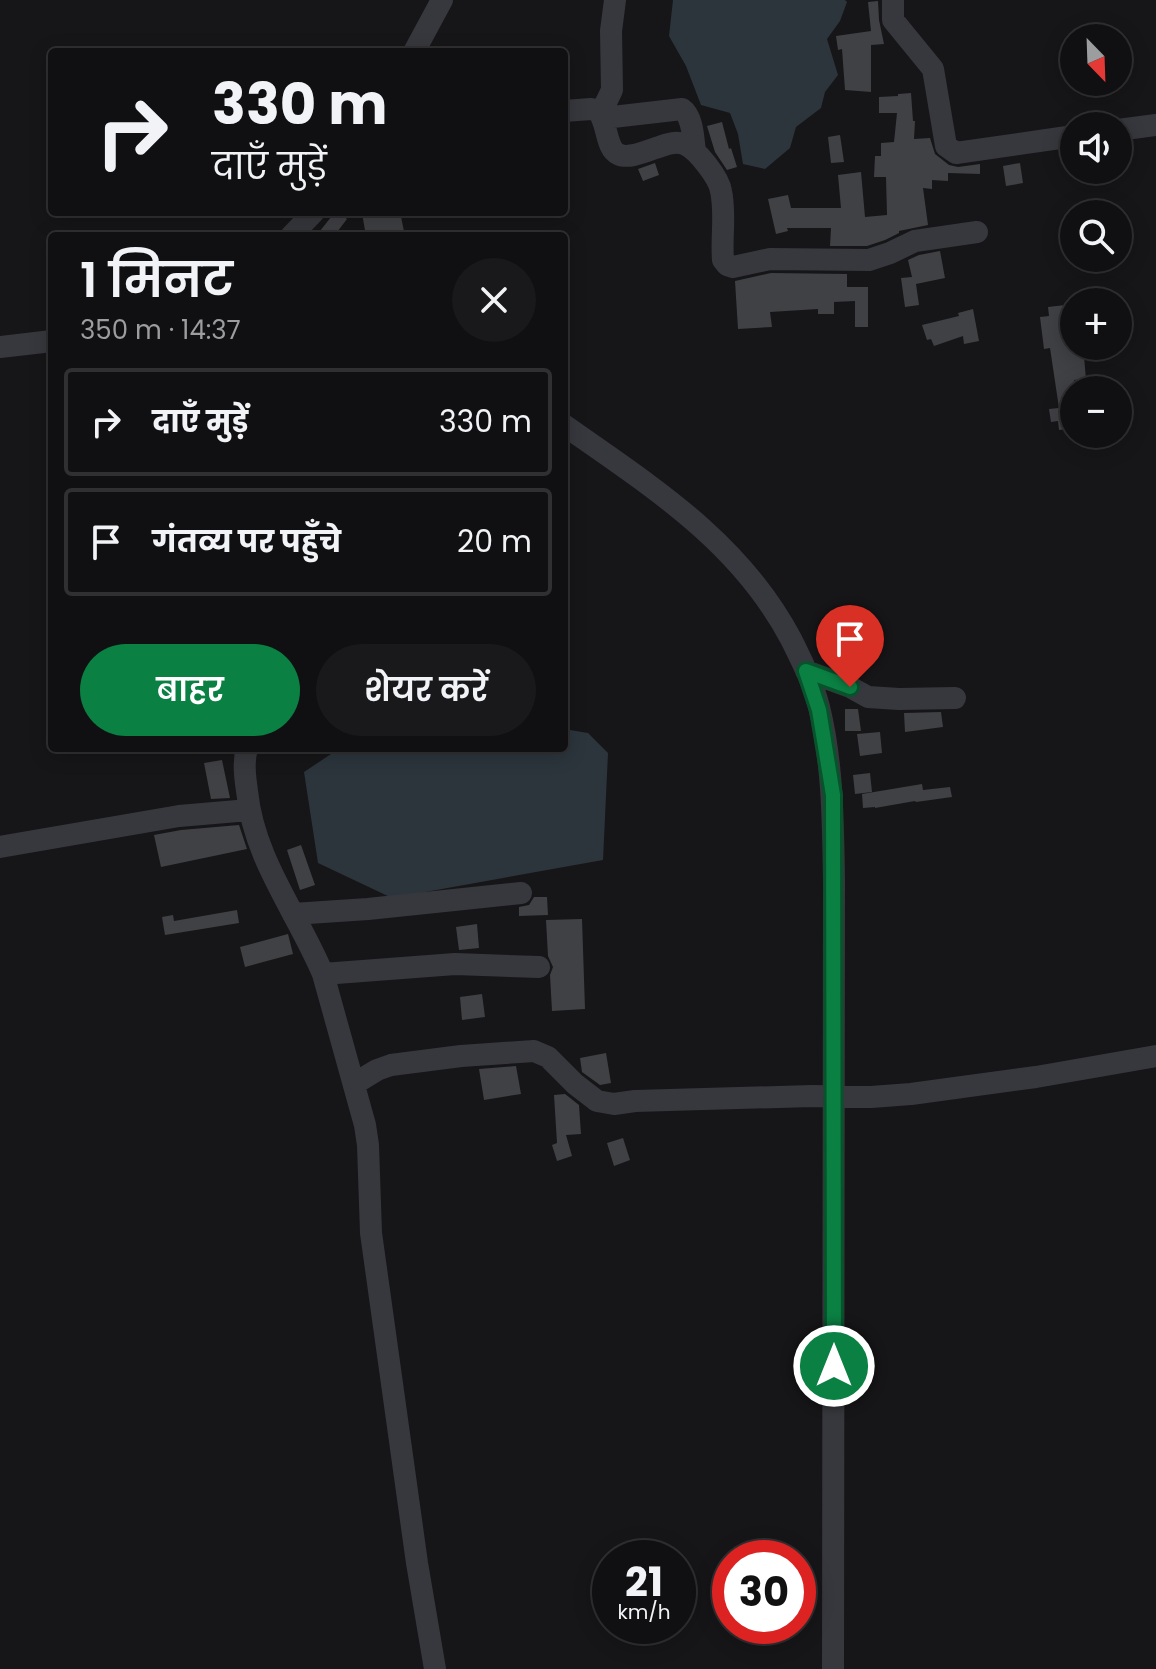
<!DOCTYPE html>
<html lang="hi">
<head>
<meta charset="utf-8">
<style>
	:root { --surface:#101012; --page:#19191b; --text:#f1f3f6; --muted:#9c9d9f; --line:#303032; --accent:#0b8043 }
	body { margin:0; font-family:Poppins,"Noto Sans Devanagari",sans-serif; background:var(--page); color:var(--text); height:100vh; display:flex; flex-direction:column; font-size:30px; white-space:nowrap }
	* { box-sizing:border-box; margin:0 }
	p { font-size:26px; color:var(--muted) }
	.icon { flex:none; width:44px; height:44px; fill:none; stroke:currentColor; stroke-width:2; stroke-linecap:round; stroke-linejoin:round }
	.map { position:relative; flex:1; overflow:hidden }
	.drawer { position:absolute; left:48px; top:232px; width:520px; height:520px; display:flex; flex-direction:column; background:var(--surface); border-radius:8px; box-shadow:0 4px 20px #0003,0 0 0 2px var(--line) }
	.drawer>* { flex:none }
	.guide { position:absolute; left:48px; top:48px; width:520px; height:168px; border-radius:8px; box-shadow:0 4px 20px #0003,0 0 0 2px var(--line); background:#101012; color:var(--text); overflow:hidden }
	.needle { width:52px; rotate:157deg }
	.fabs { position:absolute; left:1060px; top:24px; display:grid; gap:16px }
	.fabs a { display:grid; place-items:center; width:72px; height:72px; border-radius:50%; background:var(--surface); box-shadow:0 4px 20px #0003,0 0 0 2px var(--line); font-size:40px }
	.speed { position:absolute; left:592px; top:1540px; display:flex; gap:16px; font-size:40px; font-weight:700; text-align:center }
	.speed>* { display:grid; place-content:center; width:104px; height:104px; border-radius:50%; background:var(--surface); box-shadow:0 4px 20px #0003,0 0 0 2px var(--line); line-height:1 }
	.speed small { font-size:20px; font-weight:400 }
	.speed .limit { border:12px solid #d22; background:#fff; color:#111 }
	.pin { position:absolute; display:grid; place-items:center; width:68px; height:68px; color:#fff; margin:-82px -34px; border-radius:50% 50% 50% 0; rotate:-45deg; box-shadow:0 0 8px #0007 }
	.pin .icon { rotate:45deg }
	.me { position:absolute; width:88px; margin:-44px; rotate:0deg; stroke-linejoin:round; filter:drop-shadow(0 0 6px #0008) }
	.turn { display:flex; align-items:center; gap:28px; height:168px; padding:0 32px; font-size:36px }
	.turn .icon { width:104px; height:104px; stroke-width:2.5 }
	.turn b { display:block; font-size:56px; line-height:68px }
	.round { display:grid; place-items:center; flex:none; width:84px; height:84px; border-radius:42px; background:var(--page) }
	.headline { display:flex; align-items:center; justify-content:space-between; height:136px; padding:0 32px }
	h1 { font-size:48px; font-weight:600; line-height:60px }
	.primary-button { display:flex; gap:16px; margin-top:auto; padding:16px 32px }
	.primary-button a { flex:1; height:92px; border-radius:48px; background:var(--accent); color:#fff; font-size:32px; font-weight:600; line-height:92px; text-align:center }
	.primary-button a+a { background:var(--page); color:var(--text) }
	ul { padding:0; list-style:none }
	li { display:flex; align-items:center; gap:24px; height:108px; margin:0 16px 12px; padding:0 16px; border:4px solid var(--line); border-radius:8px }
	li div { flex:1 }
	li b { display:block; font-size:30px }
	li em { font-style:normal }
	.map>svg:first-child { display:block }
</style>
</head>
<body>
<div class="map">
<svg width="1156" height="1669" viewBox="0 0 1156 1669">
	<rect width="100%" height="100%" fill="#161618"/>
	<!-- water -->
	<path fill="#2c353c" d="M673,0H845L847,2L840,21L827,39L838,75L825,92L821,108L796,127L790,148L765,169L743,164L738,134L730,113L701,105L686,66L669,36Z
		M564,729L588,733L608,753L603,860L392,898L318,863L304,772L340,748H564Z"/>
	<!-- building -->
	<path fill="#404145" d="M878,1L879,20L884,44L871,45V92L845,90L842,49L838,50L836,36L871,31L868,2Z
		M911,93L913,121H915L914,139L930,138L935,154L949,165L958,167L980,164V174L948,173V181L932,180V189L923,188L928,225L899,231V233L885,240L867,246H830L831,228H787L788,231L776,234L768,199L788,195L791,208H841L838,175L861,172L865,217L887,215L886,177H874L875,156H881V143L894,142L897,113H879V97L898,96V94Z
		M722,122L729,149L731,148L737,167L727,170L715,152L707,126Z
		M840,135L844,162L831,163L828,137Z
		M655,163L659,175L643,181L638,169Z
		M1020,163L1023,183L1006,186L1003,166Z
		M335,212H338L347,219L334,236H316Z
		M369,212H400L405,236H366L362,213Z
		M940,251L945,278L916,284L919,305L905,307L901,278L912,277L908,260L919,255Z
		M771,273L847,274V287H868V327H855V301L834,302V314H818V309L770,312L772,327L738,329L735,281Z
		M1074,304V347L1083,346L1086,379L1074,380V428L1059,430L1058,421L1051,422L1049,409L1059,408L1050,348L1044,349L1040,317L1049,316L1048,307Z
		M973,309L979,341L964,344L963,336L934,346L931,339L927,340L922,325L959,316L958,313Z
		M845,709H858L861,731H845Z
		M941,712L943,727L905,732L904,713Z
		M880,732L882,753L860,756L857,734Z
		M222,760L230,798L211,799L204,763Z
		M870,773L872,792L855,794L853,775Z
		M922,784L923,790L950,787L952,797L916,802L915,801L875,808V807L863,808L862,794Z
		M239,825L247,849L161,867L154,835L181,830Z
		M301,845L315,885L300,890L287,850Z
		M534,897H547L548,915L519,916V907L529,905Z
		M237,910L239,923L165,935L162,917L173,915L174,921Z
		M582,919L585,1009L552,1011L550,975L553,967L548,956L546,920Z
		M477,924L479,948L459,950L456,927Z
		M288,934L293,954L245,967L240,947Z
		M482,994L485,1017L462,1020L460,997Z
		M606,1053L611,1083L600,1085L582,1072L580,1058Z
		M516,1066L521,1094L484,1100L479,1069Z
		M565,1094L579,1105L581,1134L566,1135L572,1156L557,1161L552,1145L557,1143L554,1095Z
		M623,1138L630,1160L614,1166L607,1143Z"/>
	<g fill="none" stroke-linecap="round" stroke-linejoin="round">
		<!-- minor -->
		<path stroke="#37383d" stroke-width="22" d="M893,0V20L933,69L946,146L956,153L1074,136
			M414,52L442,0
			M564,111L591,109L597,110C608,121 605,148 618,154C629,160 648,150 659,147C667,144 676,141 684,144C697,149 719,178 721,191C726,214 721,237 723,260L727,265L733,267L770,259L869,260L890,253L915,241L977,232
			M601,113L612,90L611,31L615,0
			M604,118L682,109C693,117 693,137 695,151
			M1118,130L1156,125
			M291,236L314,212
			M0,347L52,341
			M564,425C652,487 739,541 791,639C802,661 813,683 819,707C833,764 833,823 834,881L833,1669
			M806,671L850,687L868,697L899,699L955,698
			M247,748C243,762 245,777 247,791C254,860 297,912 323,974L365,1125L368,1145L371,1233L417,1563L435,1669
			M0,847L179,816L249,810
			M293,914L368,909L521,893
			M323,974L455,964L539,967
			M354,1084L377,1070L391,1065L461,1056L534,1051L548,1057L575,1084L597,1101L614,1104L635,1101L812,1096L871,1097L911,1094L1036,1077L1156,1056"/>
	</g>
	<g fill="none" stroke-linecap="round" stroke-linejoin="round">
		<!-- route casing -->
		<g stroke="#07532c" stroke-width="20">
			<path id="route" d="M834,1366L833,795L819,710L806,671L850,687"/>
		</g>
		<!-- route -->
		<use href="#route" stroke="#0b8043" stroke-width="14"/>
	</g>
</svg>
<div class="fabs">
<a><svg class="needle" viewBox="-14 -14 28 28"><path d="M0-13l5 13h-10z" fill="#e53935"/><path d="M0 13l5-13h-10z" fill="#9c9d9f"/></svg></a>
<a><svg class="icon" aria-label="sound" viewBox="0 0 24 24"><path d="M4 9h4l5-4v14l-5-4H4zM17 9q2 3 0 6"/></svg></a>
<a><svg class="icon" aria-label="search" viewBox="0 0 24 24"><circle cx="10" cy="10" r="6"/><path d="M15 15l6 6"/></svg></a>
<a>+</a>
<a>−</a>
</div>
<div class="speed"><div>21<small>km/h</small></div><div class="limit">30</div></div>
<div class="pin" style="left:850px;top:687px;background:#d93025"><svg class="icon" aria-label="arrive" viewBox="0 0 24 24"><path d="M6 21V4h12l-3 4 3 4H6"/></svg></div>
<svg class="me" style="left:834px;top:1366px" viewBox="-20 -20 40 40"><circle r="17" fill="#0b8043" stroke="#fff" stroke-width="3"/><path d="M0-11L8 9 0 5-8 9z" fill="#fff"/></svg>
<div class="guide">
<div class="turn"><svg class="icon" aria-label="right" viewBox="0 0 24 24"><path d="M7 20v-9h11M14 6l5 5-5 5"/></svg><div><b>330 m</b>दाएँ मुड़ें</div></div>
</div>
<section class="drawer">
<div class="headline"><div><h1>1 मिनट</h1><p>350 m · 14:37</p></div><a class="round"><svg class="icon" aria-label="close" viewBox="0 0 24 24"><path d="M6 6l12 12M18 6L6 18"/></svg></a></div>
<ul>
<li><svg class="icon" aria-label="right" viewBox="0 0 24 24"><path d="M7 20v-9h11M14 6l5 5-5 5"/></svg><div><b>दाएँ मुड़ें</b></div><em>330 m</em></li>
<li><svg class="icon" aria-label="arrive" viewBox="0 0 24 24"><path d="M6 21V4h12l-3 4 3 4H6"/></svg><div><b>गंतव्य पर पहुँचे</b></div><em>20 m</em></li>
</ul>
<div class="primary-button"><a>बाहर</a><a>शेयर करें</a></div>
</section>
</div>
</body>
</html>
